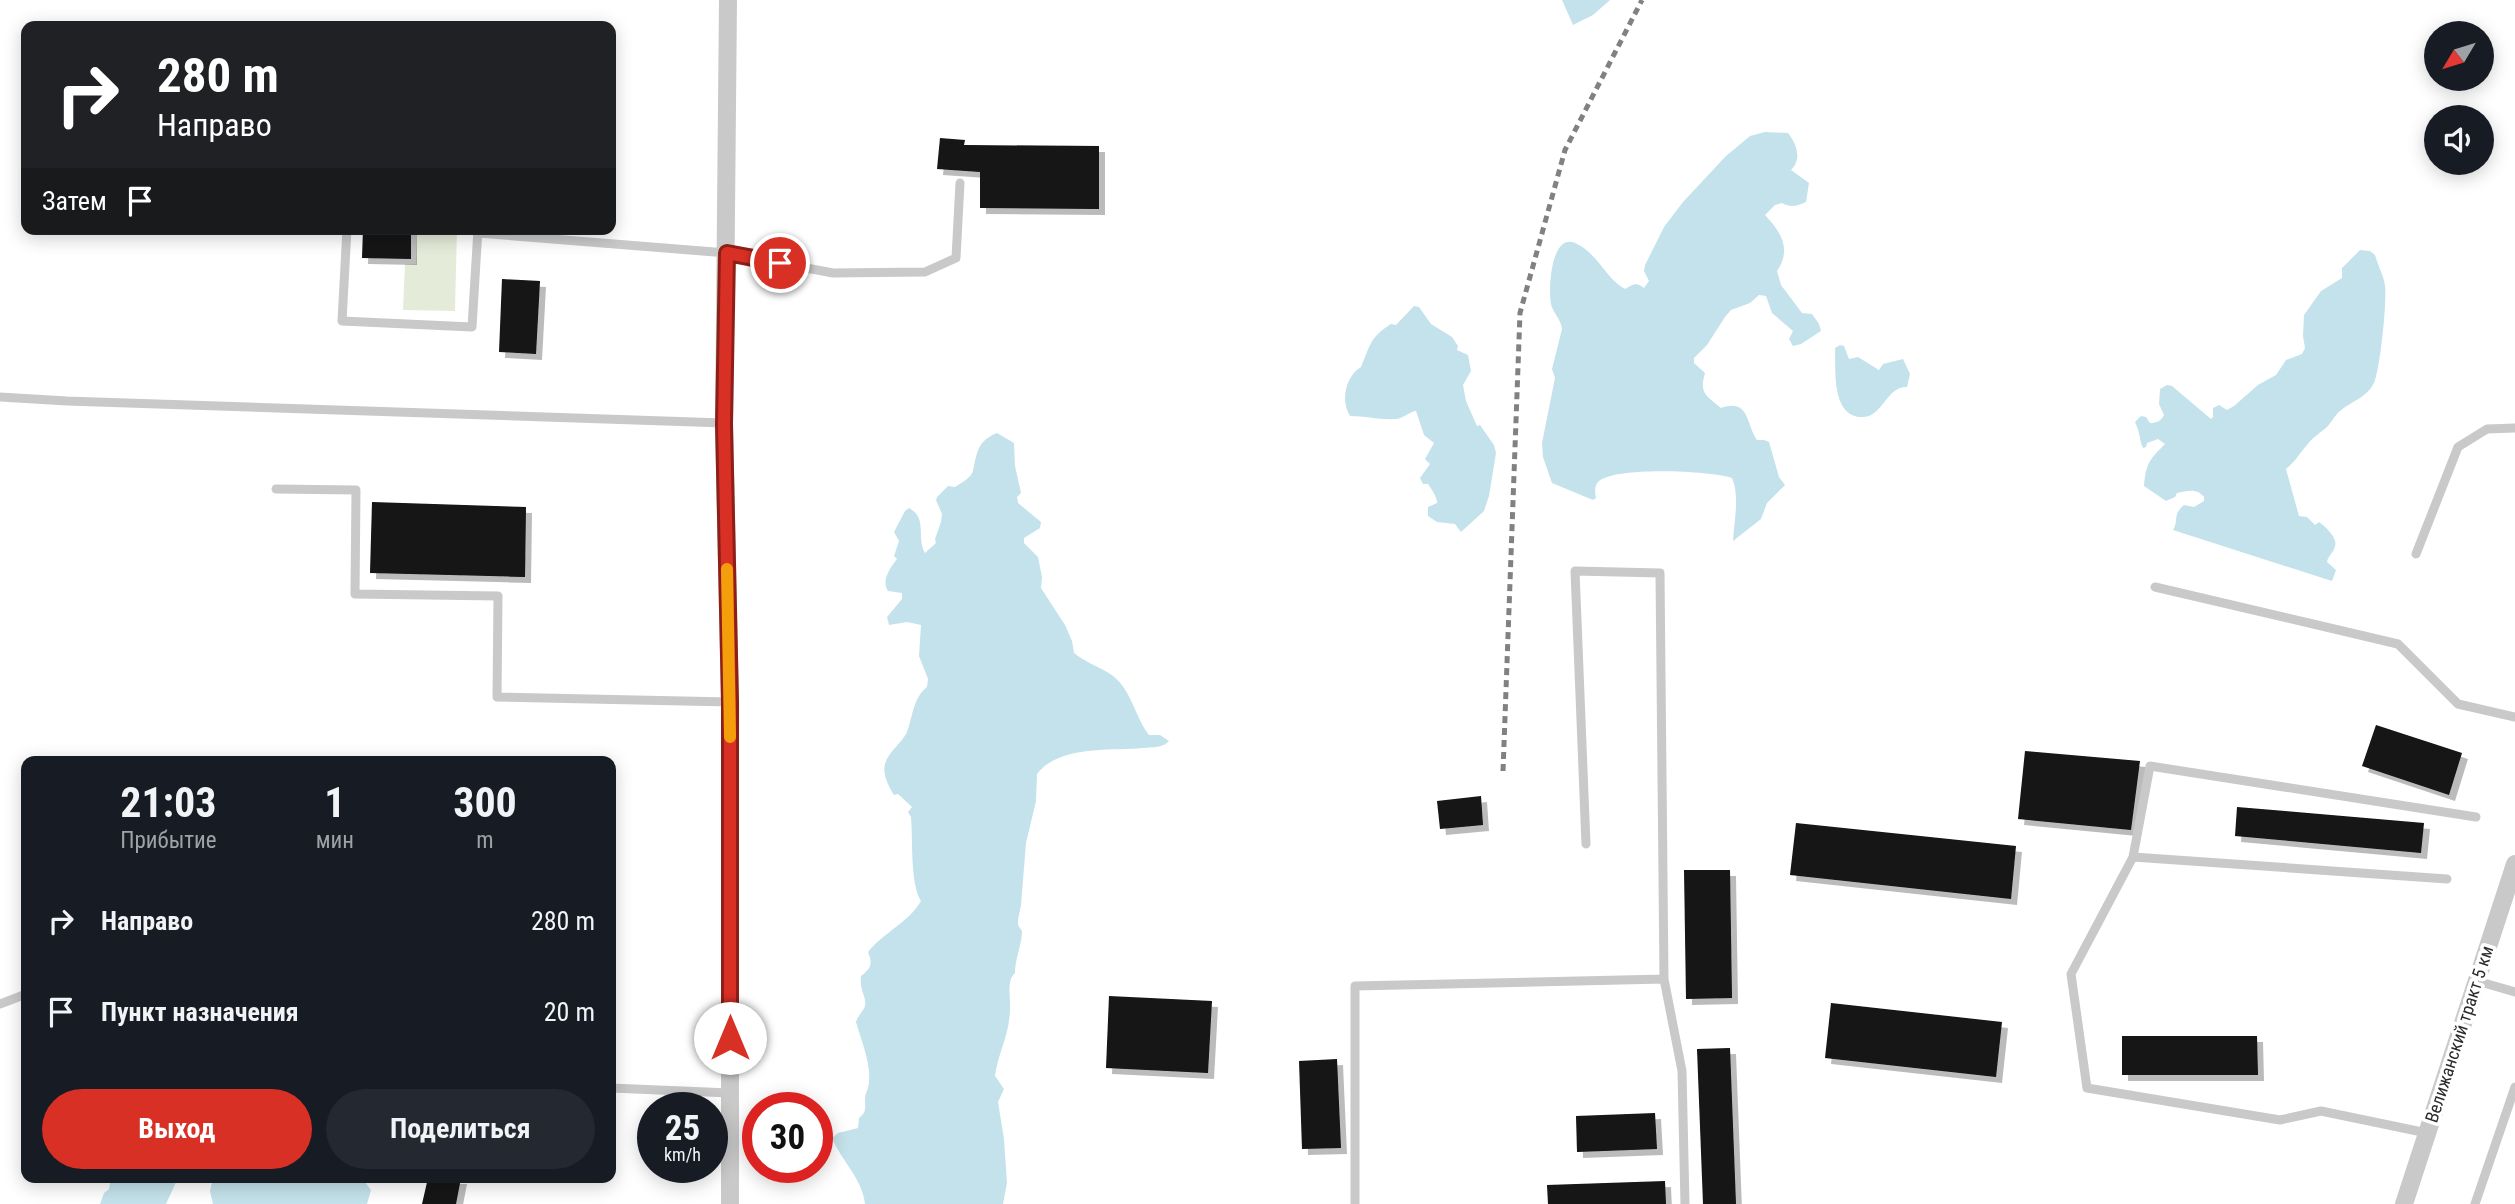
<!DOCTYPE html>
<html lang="ru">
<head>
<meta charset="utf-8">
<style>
	:root { --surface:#171b24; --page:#242831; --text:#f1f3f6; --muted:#9ea1a6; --accent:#d93025 }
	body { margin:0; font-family:"Roboto Condensed",sans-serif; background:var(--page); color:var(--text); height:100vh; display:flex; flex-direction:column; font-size:26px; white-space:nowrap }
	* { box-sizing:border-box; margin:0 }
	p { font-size:23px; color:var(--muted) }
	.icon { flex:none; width:38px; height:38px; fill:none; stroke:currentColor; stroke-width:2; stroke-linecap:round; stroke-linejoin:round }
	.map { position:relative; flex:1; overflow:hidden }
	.details { position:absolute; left:21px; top:756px; width:595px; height:427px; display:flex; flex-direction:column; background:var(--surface); border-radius:14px; box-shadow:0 4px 18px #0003 }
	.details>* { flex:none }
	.top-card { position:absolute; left:21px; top:21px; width:595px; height:214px; border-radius:14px; box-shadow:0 4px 18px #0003; background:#202124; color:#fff; overflow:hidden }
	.needle { width:46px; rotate:232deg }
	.tools { position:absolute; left:2424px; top:21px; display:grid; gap:14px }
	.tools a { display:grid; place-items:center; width:70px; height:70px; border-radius:50%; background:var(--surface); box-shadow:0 4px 18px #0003; font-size:35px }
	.speed { position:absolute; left:637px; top:1092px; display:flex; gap:14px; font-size:35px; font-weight:700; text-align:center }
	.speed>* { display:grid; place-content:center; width:91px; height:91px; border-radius:50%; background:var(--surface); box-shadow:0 4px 18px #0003; line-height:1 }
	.speed small { font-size:18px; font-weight:400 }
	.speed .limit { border:10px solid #d22; background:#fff; color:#111 }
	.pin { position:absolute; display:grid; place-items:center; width:60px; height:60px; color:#fff; margin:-30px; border:4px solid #fff; border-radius:50%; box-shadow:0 2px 7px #0007 }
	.me { position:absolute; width:77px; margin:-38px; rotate:0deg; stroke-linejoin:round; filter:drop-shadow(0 0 5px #0008) }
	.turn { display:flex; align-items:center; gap:24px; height:147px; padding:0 21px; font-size:32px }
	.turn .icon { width:91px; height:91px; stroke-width:2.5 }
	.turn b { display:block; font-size:49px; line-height:60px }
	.then { display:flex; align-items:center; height:66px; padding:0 21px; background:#0003; gap:14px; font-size:26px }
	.eta { display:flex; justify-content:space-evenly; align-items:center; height:119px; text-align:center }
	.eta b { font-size:42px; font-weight:700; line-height:49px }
	.action { display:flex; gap:14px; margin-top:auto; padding:14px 21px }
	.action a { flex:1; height:80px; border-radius:42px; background:var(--accent); color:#fff; font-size:28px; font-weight:700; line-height:80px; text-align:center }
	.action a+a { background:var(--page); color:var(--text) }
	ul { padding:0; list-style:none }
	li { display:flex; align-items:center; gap:21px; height:91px; padding:0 21px }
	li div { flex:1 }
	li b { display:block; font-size:26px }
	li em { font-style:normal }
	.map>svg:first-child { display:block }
</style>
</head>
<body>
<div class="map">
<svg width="2515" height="1204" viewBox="0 0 2515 1204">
	<defs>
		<filter id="shadow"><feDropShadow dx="6" dy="6" stdDeviation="0" flood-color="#0004"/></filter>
	</defs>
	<rect width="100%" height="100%" fill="#fff"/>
	<!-- green -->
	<path fill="#e5ebd9" d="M417,229H457L455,311L403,310L405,264H416Z"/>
	<!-- water -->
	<path fill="#c4e2eb" d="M1562,0H1610L1593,15L1573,25Z
		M1765,132L1788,133C1797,144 1802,160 1791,170L1809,183L1806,202C1798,206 1790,208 1782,203L1775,205L1765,215C1781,232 1792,249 1777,271L1781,285L1802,313L1812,314L1819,324L1821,331L1801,344L1793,346L1789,339L1793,331L1772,313L1766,296L1759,295L1750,303L1731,310L1725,317L1707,345L1694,358V363L1705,373C1699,394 1706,395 1721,408C1750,398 1746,425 1757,440H1764L1769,442L1779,477L1785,485L1767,503L1761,519L1733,541C1734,521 1740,496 1732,478C1711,471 1614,466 1598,482C1594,487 1595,492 1596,498L1593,500L1552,483L1543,457L1542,443L1555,378L1552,369L1562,329C1561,319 1553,313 1551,304C1548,289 1551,230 1577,244C1598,254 1606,279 1625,289C1634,284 1636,282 1644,288L1649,281L1644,271L1645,265L1664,227L1683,202L1726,156L1750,136Z
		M2360,250L2370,251L2375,255C2378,266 2384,276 2385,286C2387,302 2380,370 2374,383C2366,399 2348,402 2337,414C2333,418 2331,423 2327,427C2320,433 2312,438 2307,445C2299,454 2295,462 2286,469L2299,516L2307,517L2315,525L2319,522C2325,526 2338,538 2335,546C2334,552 2328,556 2327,562L2336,570L2332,581L2173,530C2179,521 2172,515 2184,505L2194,507L2204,501V497C2196,488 2188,491 2177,493L2175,497L2166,501L2144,486C2146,463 2150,459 2165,444L2158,439L2147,443L2146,447L2143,448C2140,443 2140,432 2135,422L2141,416L2146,417L2150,423C2157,423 2161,421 2164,415L2159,404L2160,389L2167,385L2172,386L2211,419L2213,417V408L2219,405L2227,410L2234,406L2258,385L2276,375L2286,360L2302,354L2305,348L2303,336L2304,315L2321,291L2342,278V268Z
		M1414,306L1419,307L1431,324L1452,337L1458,346L1457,350L1468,355L1471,371L1463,385L1466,401L1477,426L1480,425L1494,445L1496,453L1489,496L1484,511L1461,532L1455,524L1437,522L1428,516V507L1437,503C1438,499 1431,488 1428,484H1423L1420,478L1430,464L1425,459L1434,443L1424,435L1416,411C1409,412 1404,418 1396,419C1379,420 1365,416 1350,416C1340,400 1346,376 1361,367C1370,346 1370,337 1391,324L1396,325Z
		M1840,345L1844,346L1849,359L1858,357L1879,370L1883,364L1903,359L1910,374L1907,387C1889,386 1884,410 1869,416C1867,417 1860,417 1858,417C1831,412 1836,368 1835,348Z
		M997,433L1014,443L1015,466L1021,493L1017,497L1018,503L1041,522L1040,528L1024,538V543L1038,557L1042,577L1041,588L1065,625L1072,641L1074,653C1086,663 1101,667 1113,676C1132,691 1135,717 1149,735H1160L1169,741C1163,748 1153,747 1143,748C1110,751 1059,745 1037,774L1036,801L1026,843L1021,905L1018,920V925L1022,931C1022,945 1015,958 1015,973C1006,980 1011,999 1010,1010C1009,1037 998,1053 995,1076L1004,1089L998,1102L1004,1139L1007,1183L1003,1204H865C863,1180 841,1160 832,1138L838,1133L858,1128L859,1118C867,1112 865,1108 865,1099C865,1093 869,1088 869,1082C871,1063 861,1040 856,1022C858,1015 863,1012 865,1006C867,997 859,990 861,976C871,968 873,964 868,952C884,932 908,923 921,901C910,884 913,839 911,817L908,812L912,807L898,794L894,795C889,787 882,774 885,764C888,752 902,743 907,732C913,716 913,698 927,687L928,679L919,656L921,625L907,622L889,625L887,617L902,599V593L888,591C881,581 890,568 897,559L894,556L899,541L894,532L905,511L909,508C928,518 916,537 925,553L936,543L935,539L941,522L942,514L936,500L937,497L948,486L955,487C961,483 971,478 973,471C977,453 977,441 997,433Z
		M111,1178H178L166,1204H100L104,1193L109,1189Z
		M213,1178H362L371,1190L367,1204H213L210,1191Z"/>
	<!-- building -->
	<path fill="#131313" filter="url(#shadow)" d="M940,138L965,140L964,145L1099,146V209L980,208V172L937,169Z
		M363,229H411V259L362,258Z
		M502,279L540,281L536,354L499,352Z
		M372,502L526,507L525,577L370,573Z
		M2376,725L2462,753L2449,795L2362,766Z
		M2025,751L2140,761L2131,830L2018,819Z
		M1481,796L1483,825L1440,829L1437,801Z
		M2237,807L2424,823L2421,853L2235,836Z
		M1796,823L2016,846L2011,899L1790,875Z
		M1684,870H1730L1732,998L1686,999Z
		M1109,996L1212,1001L1208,1073L1106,1068Z
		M1831,1003L2002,1022L1996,1077L1825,1058Z
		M2122,1036H2257L2258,1075H2122Z
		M1730,1048L1736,1204H1703L1697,1049Z
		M1337,1059L1341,1148L1302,1149L1299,1061Z
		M1655,1113L1657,1149L1577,1152L1576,1116Z
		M428,1178H461L456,1204H422Z
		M1665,1181L1666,1204H1548L1547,1185Z"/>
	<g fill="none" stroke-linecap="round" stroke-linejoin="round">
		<!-- lane -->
		<path stroke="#c9c9c9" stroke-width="9" d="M347,229L342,321L472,327L478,229
			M478,233L727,253L833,273L925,272L956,258L960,183
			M0,397L67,401L724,423
			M276,489L356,490L355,594L498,596L497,697L730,702
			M2416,554L2458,447L2487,429L2515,428
			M2155,587L2398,644L2458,704L2515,717
			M2133,857L2150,766L2476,817
			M1664,979L1682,1071L1685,1204
			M2477,981L2515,992
			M0,1004L26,994
			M611,1088L730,1093
			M2427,1133L2321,1111L2280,1120L2087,1088L2071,974L2133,857L2447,879
			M1355,1204V986L1664,979L1660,573L1575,571L1586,844
			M2475,1204L2515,1087"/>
		<!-- street -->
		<path stroke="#c9c9c9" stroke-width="18" d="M728,0L724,423L730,702V1204
			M2404,1204L2515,864"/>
		<!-- rail -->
		<path stroke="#818181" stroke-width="5" stroke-dasharray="7 5" stroke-linecap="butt" d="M1503,771L1520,313L1565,150L1642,0"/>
	</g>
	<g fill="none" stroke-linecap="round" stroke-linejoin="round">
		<!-- route casing -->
		<g stroke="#8d1f18" stroke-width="18">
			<path id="route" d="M730,1038V702L724,424L727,253L780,263"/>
		</g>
		<!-- route -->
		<use href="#route" stroke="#d93025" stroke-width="12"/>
		<!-- slow -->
		<path stroke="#f59e0b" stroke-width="12" d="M727,569L730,737"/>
	</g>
	<g text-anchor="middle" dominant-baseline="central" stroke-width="7" stroke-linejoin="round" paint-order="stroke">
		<!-- street labels -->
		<g font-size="18" fill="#2c2c2c" stroke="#fff">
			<text transform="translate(2459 1034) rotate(-72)">Велижанский тракт 5 км</text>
		</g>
	</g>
</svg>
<div class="tools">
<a><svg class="needle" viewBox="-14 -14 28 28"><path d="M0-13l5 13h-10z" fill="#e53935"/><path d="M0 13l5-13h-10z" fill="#9ea1a6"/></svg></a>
<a><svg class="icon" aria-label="sound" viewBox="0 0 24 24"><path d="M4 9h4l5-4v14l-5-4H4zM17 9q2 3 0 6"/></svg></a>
</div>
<div class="speed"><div>25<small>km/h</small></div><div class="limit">30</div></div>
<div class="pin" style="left:780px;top:263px;background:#d93025"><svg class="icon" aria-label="arrive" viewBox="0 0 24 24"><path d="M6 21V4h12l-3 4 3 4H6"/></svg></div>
<svg class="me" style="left:730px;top:1038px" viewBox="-20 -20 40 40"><circle r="19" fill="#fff"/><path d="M0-13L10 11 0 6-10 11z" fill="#d93025"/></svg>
<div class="top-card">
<div class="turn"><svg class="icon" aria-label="right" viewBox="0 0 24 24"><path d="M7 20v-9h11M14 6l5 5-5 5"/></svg><div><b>280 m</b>Направо</div></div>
<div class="then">Затем<svg class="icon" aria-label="arrive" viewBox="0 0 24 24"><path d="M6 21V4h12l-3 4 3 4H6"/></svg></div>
</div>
<section class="details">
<div class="eta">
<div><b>21:03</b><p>Прибытие</p></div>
<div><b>1</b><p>мин</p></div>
<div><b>300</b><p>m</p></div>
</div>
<ul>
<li><svg class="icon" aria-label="right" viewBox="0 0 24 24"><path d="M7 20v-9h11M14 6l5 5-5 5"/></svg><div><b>Направо</b></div><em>280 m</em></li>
<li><svg class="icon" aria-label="arrive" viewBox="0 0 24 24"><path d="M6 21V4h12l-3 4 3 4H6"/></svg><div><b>Пункт назначения</b></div><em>20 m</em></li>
</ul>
<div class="action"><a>Выход</a><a>Поделиться</a></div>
</section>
</div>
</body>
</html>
